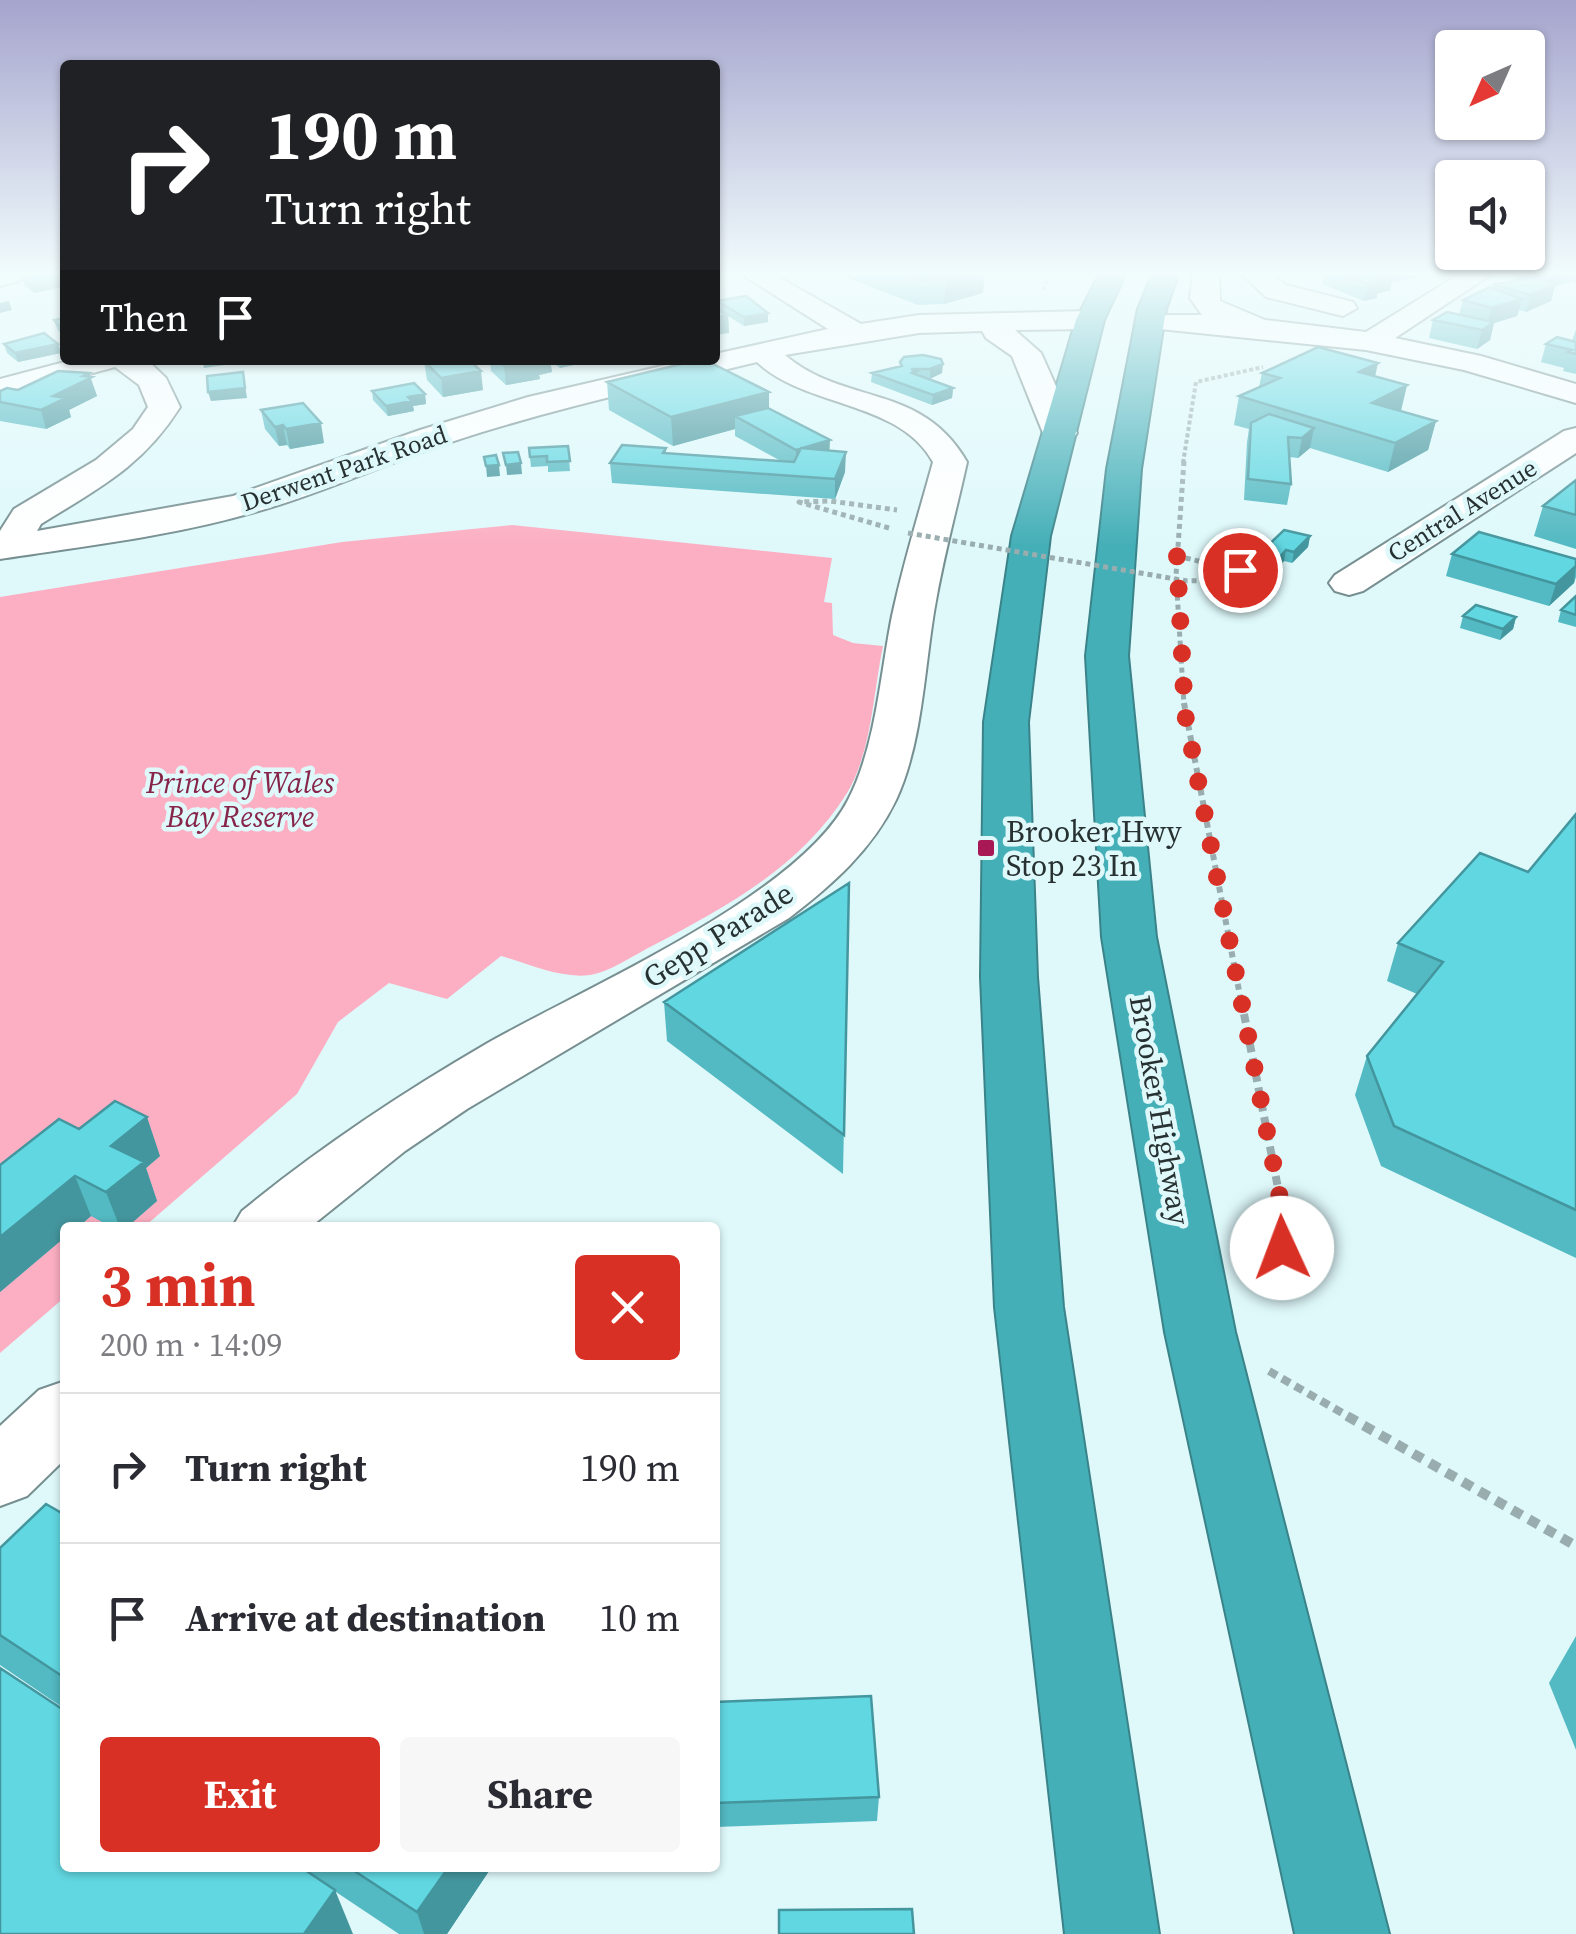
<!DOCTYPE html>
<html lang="en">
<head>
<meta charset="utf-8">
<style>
	:root { --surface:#fff; --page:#f7f7f7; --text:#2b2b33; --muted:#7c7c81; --line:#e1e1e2; --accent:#d93025 }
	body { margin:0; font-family:"Source Serif 4",serif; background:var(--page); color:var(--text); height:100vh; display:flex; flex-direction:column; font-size:38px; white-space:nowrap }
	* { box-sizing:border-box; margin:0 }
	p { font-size:32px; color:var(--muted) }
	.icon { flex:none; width:55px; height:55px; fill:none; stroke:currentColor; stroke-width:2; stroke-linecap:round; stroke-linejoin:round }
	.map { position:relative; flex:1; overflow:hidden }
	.panel { position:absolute; left:60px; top:1222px; width:660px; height:650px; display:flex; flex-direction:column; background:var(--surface); border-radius:10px; box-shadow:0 2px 8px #0004 }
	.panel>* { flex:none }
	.top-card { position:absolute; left:60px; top:60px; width:660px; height:305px; border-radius:10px; box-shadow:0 2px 8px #0004; background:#202124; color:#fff; overflow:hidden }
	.needle { width:65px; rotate:225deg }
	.buttons { position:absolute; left:1435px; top:30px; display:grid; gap:20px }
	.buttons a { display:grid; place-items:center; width:110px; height:110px; border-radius:10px; background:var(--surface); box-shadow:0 2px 8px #0004; font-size:50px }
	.pin { position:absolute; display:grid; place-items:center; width:85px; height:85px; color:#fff; margin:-42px; border:5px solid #fff; border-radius:50%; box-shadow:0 2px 10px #0007 }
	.me { position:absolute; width:110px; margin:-55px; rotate:358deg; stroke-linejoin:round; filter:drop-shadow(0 0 8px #0008) }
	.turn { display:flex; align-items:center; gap:35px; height:210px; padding:0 40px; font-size:45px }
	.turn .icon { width:130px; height:130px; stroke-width:2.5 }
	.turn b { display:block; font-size:70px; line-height:85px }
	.then { display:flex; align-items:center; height:95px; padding:0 40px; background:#0003; gap:20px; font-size:38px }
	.round { display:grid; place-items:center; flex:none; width:105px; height:105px; border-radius:10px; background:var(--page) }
	.overview { display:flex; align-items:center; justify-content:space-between; height:170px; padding:0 40px }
	h1 { font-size:60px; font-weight:700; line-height:75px; color:var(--accent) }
	.button { display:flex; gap:20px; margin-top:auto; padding:20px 40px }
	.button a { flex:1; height:115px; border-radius:10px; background:var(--accent); color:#fff; font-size:40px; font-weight:700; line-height:115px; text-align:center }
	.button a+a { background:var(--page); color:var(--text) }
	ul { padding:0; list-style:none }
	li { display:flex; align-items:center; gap:30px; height:150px; padding:0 40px; border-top:2px solid var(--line) }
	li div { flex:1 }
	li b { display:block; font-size:38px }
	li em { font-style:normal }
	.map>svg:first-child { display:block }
</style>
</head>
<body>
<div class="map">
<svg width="1576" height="1934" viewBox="0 0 1576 1934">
	<rect width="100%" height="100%" fill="#dff9fb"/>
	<!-- green -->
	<path fill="#fcafc3" d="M512,525L832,558L824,602L832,603L833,635L853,643L883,646C873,693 872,751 847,793C801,867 726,907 652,946C634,955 610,972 590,975C561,979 529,964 501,956L447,999L389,983L338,1022L297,1094L144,1227L65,1228V1297L0,1353V597L342,542Z"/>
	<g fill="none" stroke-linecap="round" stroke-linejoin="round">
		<!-- minor casing -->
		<g stroke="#778f91" stroke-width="4">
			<path id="minor" d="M0,275H23L19,281L0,286Z
				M743,275H775L861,324L919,315L1090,311L1100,314L1104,320L1100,326L1090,329L1015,330L1041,353L1077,433L1072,440H1048L1043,433L1012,356L986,338L982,331L919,333L785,355C844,406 921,382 967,462C956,512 942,562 934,612C924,673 922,744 896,800C872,850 832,885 789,918L467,1109L405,1151L309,1228H232L242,1211C319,1148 400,1094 486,1044C584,988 798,897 848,800C876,746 880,676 892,616C903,564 919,513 933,462C899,400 806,408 757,362C653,387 550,409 448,443C383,464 321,494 255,512C172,536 85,546 0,559V531L14,509L96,460L133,429L148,407L139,385L115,367L0,398V379L72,360H147L166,378L180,407C143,466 99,488 41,524L37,531L233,496L420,430L528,397L688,360H715V354L828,329Z
				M1193,275H1219L1220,301L1265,320L1366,332L1458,275H1490L1395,338L1481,356L1576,384V403L1464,370L1366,350L1140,327L1136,321L1140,315H1202L1190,298Z
				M1243,275H1272L1286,285L1353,302L1357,308L1343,316L1266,297Z
				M1576,428V453L1363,591L1349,595L1335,591L1329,583L1335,575L1564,431Z
				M65,1381V1459L27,1496L0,1506V1426L39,1390Z"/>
		</g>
		<!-- highway casing -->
		<g stroke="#3a8389" stroke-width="4">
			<path id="highway" d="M1099,275H1125L1104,320L1050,536L1028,722L1037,977L1063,1307L1159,1934H1065L995,1307L981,977L984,722L1012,536L1076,320Z
				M1152,275H1178L1166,309L1141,469L1128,656L1156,937L1235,1332L1389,1934H1295L1165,1332L1102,937L1086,656L1107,469L1138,309Z"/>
		</g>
		<!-- path-far4 -->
		<path stroke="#99adaf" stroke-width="4" stroke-dasharray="4 2.5" stroke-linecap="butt" d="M1043,290L1048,277
			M1183,463L1196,382L1263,367"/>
		<!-- path-far3 -->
		<path stroke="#99adaf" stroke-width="5" stroke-dasharray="5 4" stroke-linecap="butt" d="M1184,461L1176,575L1184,705
			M889,528L799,502L830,501L897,510
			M1177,556L1271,578L1187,581"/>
		<!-- path-far2 -->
		<path stroke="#99adaf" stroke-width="6" stroke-dasharray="6 5" stroke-linecap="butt" d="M1184,703L1244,1017"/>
		<!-- path-far1 -->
		<path stroke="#99adaf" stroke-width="8" stroke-dasharray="9 6" stroke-linecap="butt" d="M1244,1014L1280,1198L1282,1248
			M1269,1371L1351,1418"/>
		<!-- path -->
		<path stroke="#99adaf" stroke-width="10" stroke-dasharray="11 8" stroke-linecap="butt" d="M1347,1416L1576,1546"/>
		<!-- minor -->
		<use href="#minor" fill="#fff" fill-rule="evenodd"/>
		<!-- highway -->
		<use href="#highway" fill="#45afb8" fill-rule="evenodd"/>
		<!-- path-bridge -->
		<path stroke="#99adaf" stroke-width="5" stroke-dasharray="5 4" stroke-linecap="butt" d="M908,533L1187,581"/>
	</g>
	<!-- wall -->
	<path fill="#53b9c2" d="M39,275L34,293L25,286L22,278Z
		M840,275H984L983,293L944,304L918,305Z
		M1324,275H1423L1392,282L1390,290L1377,294V298L1364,301L1322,284Z
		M1516,275H1576V283L1571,281L1555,286L1551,301L1526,312L1519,310L1517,316L1494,323L1490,340L1477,349L1429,338L1433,320L1459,315L1463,300L1492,287L1493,284L1514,282Z
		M717,301L768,313V322L744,326L728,316L729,333L717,309Z
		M65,318V338L57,329L54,320Z
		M1576,329V374L1563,371L1564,368L1541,362L1546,344L1572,341Z
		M4,344H58L61,353L18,362L7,353Z
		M904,357L942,373L926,379L953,388L952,398L932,405L871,382L872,373L899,367L900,362Z
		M490,360H596L560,368L550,361L552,372L539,375L540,379L506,385L491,371Z
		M424,361L483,390L443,397L427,380Z
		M1262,373L1375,377L1407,385L1401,411L1436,421L1428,450L1388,472L1310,448L1298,458L1289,457L1291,484L1287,505L1244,500L1247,442L1249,429L1234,425L1239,396L1259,387Z
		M90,377L97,396L69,410L71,417L46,429L0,421V391L18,390Z
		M607,382L769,392V408L829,450L845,472L835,499L612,483L610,463L666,448V453L781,461L735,436V429L673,446L609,410Z
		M372,391L425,394L426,404L413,406L414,411L388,416L373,400Z
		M261,410L324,443L290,449L287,445L279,446L265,429Z
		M568,446L570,471L548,472V466L531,467L529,448Z
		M1576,480V549L1534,536L1543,506Z
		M1310,536L1308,547L1292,563L1284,561L1277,569L1258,564L1260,553Z
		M1452,554L1576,559V577L1574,583L1549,606L1446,576Z
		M1576,596V627L1558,622L1561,610Z
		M1463,616L1516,617L1513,629L1500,640L1460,628Z
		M1576,814V1258L1381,1166L1355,1095L1367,1056L1417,994L1387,981L1398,943L1528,872Z
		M849,883L843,1174L667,1041L664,1002Z
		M79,1129L160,1156L146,1168L157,1201L126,1228H113L91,1216L77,1228H65V1237L0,1292V1165Z
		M65,1515V1709L0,1665V1548Z
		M1576,1636V1750L1549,1683Z
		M715,1702L879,1797L877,1821L716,1827Z
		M65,1868H491L447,1934H399L336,1892Z"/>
	<!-- shaded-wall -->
	<path fill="#44969e" d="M960,275H984L983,293L944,304L946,279Z
		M1390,275H1394L1390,290L1377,294V298L1364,301L1368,284L1374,279Z
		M1394,275H1423L1393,283Z
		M1543,275H1573L1571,281L1555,286L1551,301L1526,312L1530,295L1539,291Z
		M65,278V287L34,293L32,285Z
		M1522,299L1517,316L1494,323L1490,340L1477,349L1482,330L1487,326L1491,308Z
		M9,301L12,310L0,313V303Z
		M768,313V322L744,326V317Z
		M728,315L729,333L715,335V318Z
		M58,344L61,353L18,362L15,353Z
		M202,360H245L246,362L204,368Z
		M534,360H550L552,372L539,375L540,379L506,385L504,366Z
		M559,360H596L560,368Z
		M1378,363L1372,391L1359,372Z
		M943,364L942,373L930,379V369Z
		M481,371L483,390L443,397L441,378Z
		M243,372L247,398L211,401L208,392Z
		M89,373L97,396L69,410L71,417L46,429L41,410L53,396Z
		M1407,385L1400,414L1372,403Z
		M953,388L952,398L932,405L933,395Z
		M769,392V420L735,416V429L673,446L671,417Z
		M425,394L426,404L413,406L414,411L388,416L386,406L408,397Z
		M1436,421L1428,450L1388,472L1395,443Z
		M321,423L324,443L290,449L286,429Z
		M283,425L287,445L279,446L275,427Z
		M1314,428L1310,448L1298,458L1302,438Z
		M830,440L829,460L796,470V450Z
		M846,452L845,472L835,499V479Z
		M521,463L522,474L507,475L506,465Z
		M499,465L500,476L487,477L486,466Z
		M1310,536L1308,547L1292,563L1294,552Z
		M1286,550L1284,561L1277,569L1279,558Z
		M1576,566L1574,583L1549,606L1556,584Z
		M1516,617L1513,629L1500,640L1503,629Z
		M147,1117L160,1156L146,1168L157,1201L126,1228H120L106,1192L111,1146Z
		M75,1176L91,1216L77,1228H65V1237L0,1292V1237Z
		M448,1868H491L447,1934H424L417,1912Z
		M335,1890L353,1934H304Z"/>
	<!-- building -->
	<path fill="#61d7e1" stroke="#44969e" stroke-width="2.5" d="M39,275H65V278L32,285L22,278Z
		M905,275H960L946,279L919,280Z
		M1344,275H1390L1374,279L1380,281L1368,284Z
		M1532,277L1556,284L1530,295L1493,284L1513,282Z
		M1490,287L1522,299L1491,308L1463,300Z
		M746,296L768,313L744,317L717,301Z
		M715,308L728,315L715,318Z
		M1447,312L1494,322L1482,330L1433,320Z
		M65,318V328L62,329L54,320Z
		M44,333L58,344L15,353L4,344Z
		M1557,337L1576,342V354L1568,352L1572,350L1546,344Z
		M1318,347L1378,363L1359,372L1407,385L1372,403L1436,421L1395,443L1239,396L1280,378L1262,373Z
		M923,355L941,359L943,364L930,369H911L917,371L912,373L953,388L933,395L872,373L902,366L900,362L904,357Z
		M433,360H469L481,371L441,378L424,361Z
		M497,360H538L504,366Z
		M698,360H705L769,392L671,417L607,382Z
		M58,371L89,373L83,376L92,377L53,396L66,398L41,410L0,402V391L7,388L18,390Z
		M243,372L245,388L208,392L207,376Z
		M414,383L425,394L408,397L412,401L386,406L372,391Z
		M303,403L321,423L286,429L283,425L275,427L261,410Z
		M768,408L830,440L796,450L735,416Z
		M1269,414L1314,428L1302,438L1288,437L1291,484L1248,479L1251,423Z
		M622,445L666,448L663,453L794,462L801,448L846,452L835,479L610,463Z
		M568,446L570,461L547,462V456L530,457L529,448Z
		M518,452L521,463L506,465L503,453Z
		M496,455L499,465L486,466L484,457Z
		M1576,480V515L1543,506Z
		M1284,530L1310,536L1294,552L1286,550L1279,558L1260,553Z
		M1479,532L1576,559V566L1556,584L1452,554Z
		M1576,596V615L1561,610Z
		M1476,605L1516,617L1503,629L1463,616Z
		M1576,814V1210L1394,1126L1367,1056L1443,962L1398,943L1480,853L1528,872Z
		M849,883L844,1135L664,1002Z
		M115,1101L147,1117L111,1146L144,1162L106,1192L75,1176L0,1237V1165L59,1119L79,1129Z
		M46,1504L65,1515V1678L0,1635V1548Z
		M0,1668L65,1711V1868H302L335,1890L304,1934H0Z
		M871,1696L879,1797L715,1803V1702Z
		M350,1868H448L417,1912Z
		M912,1909L914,1934H779V1910Z"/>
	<!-- sky -->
	<linearGradient id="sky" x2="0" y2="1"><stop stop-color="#a5a4cd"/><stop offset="0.5" stop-color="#f1fcfd"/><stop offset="1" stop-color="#f1fcfd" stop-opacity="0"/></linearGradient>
	<rect width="1576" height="545" fill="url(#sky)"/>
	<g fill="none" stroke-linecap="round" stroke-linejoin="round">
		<!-- route -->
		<path stroke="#d93025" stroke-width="18" stroke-dasharray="0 32.4" d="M1240,570L1177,556L1185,714L1280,1198L1282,1248"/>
	</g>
	<!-- markers -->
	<rect fill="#a81855" stroke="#dff9fb" stroke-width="4" x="976" y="838" width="20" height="20" rx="5"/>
	<g text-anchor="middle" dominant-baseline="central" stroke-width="9" stroke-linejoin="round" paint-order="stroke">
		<!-- far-street labels -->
		<g font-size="25" fill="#273132" stroke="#dff9fb">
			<text transform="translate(344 468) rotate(-19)">Derwent Park Road</text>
			<text transform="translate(1462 510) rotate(-32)">Central Avenue</text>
		</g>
		<!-- park labels -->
		<g font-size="30" font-style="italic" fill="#872449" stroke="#dff9fb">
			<text x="240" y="782">Prince of Wales<tspan x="240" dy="34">Bay Reserve</tspan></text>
		</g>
		<!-- poi labels -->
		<g font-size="30" fill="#273132" stroke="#dff9fb" text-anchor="start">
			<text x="1006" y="831">Brooker Hwy<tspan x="1006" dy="34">Stop 23 In</tspan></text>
		</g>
		<!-- street labels -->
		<g font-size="30" fill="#273132" stroke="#dff9fb">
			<text transform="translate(718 935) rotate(-32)">Gepp Parade</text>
			<text transform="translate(1160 1110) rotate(80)">Brooker Highway</text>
		</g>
	</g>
</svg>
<div class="buttons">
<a><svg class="needle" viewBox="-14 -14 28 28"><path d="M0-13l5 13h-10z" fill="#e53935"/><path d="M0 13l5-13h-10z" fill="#7c7c81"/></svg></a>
<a><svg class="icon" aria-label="sound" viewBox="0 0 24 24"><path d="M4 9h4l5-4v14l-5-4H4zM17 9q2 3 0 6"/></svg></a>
</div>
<div class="pin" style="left:1240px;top:570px;background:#d93025"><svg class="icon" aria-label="arrive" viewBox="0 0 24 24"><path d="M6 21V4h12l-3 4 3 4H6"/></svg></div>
<svg class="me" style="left:1282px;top:1248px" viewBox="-20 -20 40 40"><circle r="19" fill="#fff"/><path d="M0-13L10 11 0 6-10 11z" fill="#d93025"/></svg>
<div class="top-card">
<div class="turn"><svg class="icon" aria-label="right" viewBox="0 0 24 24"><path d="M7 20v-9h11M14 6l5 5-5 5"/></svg><div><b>190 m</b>Turn right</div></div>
<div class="then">Then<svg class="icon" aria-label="arrive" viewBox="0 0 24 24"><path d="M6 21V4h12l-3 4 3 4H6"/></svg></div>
</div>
<section class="panel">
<div class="overview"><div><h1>3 min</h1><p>200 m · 14:09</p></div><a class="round" style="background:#d93025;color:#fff"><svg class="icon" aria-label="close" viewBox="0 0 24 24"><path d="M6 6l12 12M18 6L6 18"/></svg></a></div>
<ul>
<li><svg class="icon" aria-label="right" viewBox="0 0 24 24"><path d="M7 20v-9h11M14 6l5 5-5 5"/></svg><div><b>Turn right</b></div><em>190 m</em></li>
<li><svg class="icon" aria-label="arrive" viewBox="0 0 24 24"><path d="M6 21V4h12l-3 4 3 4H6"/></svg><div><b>Arrive at destination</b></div><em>10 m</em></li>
</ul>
<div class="button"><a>Exit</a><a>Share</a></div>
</section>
</div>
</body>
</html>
